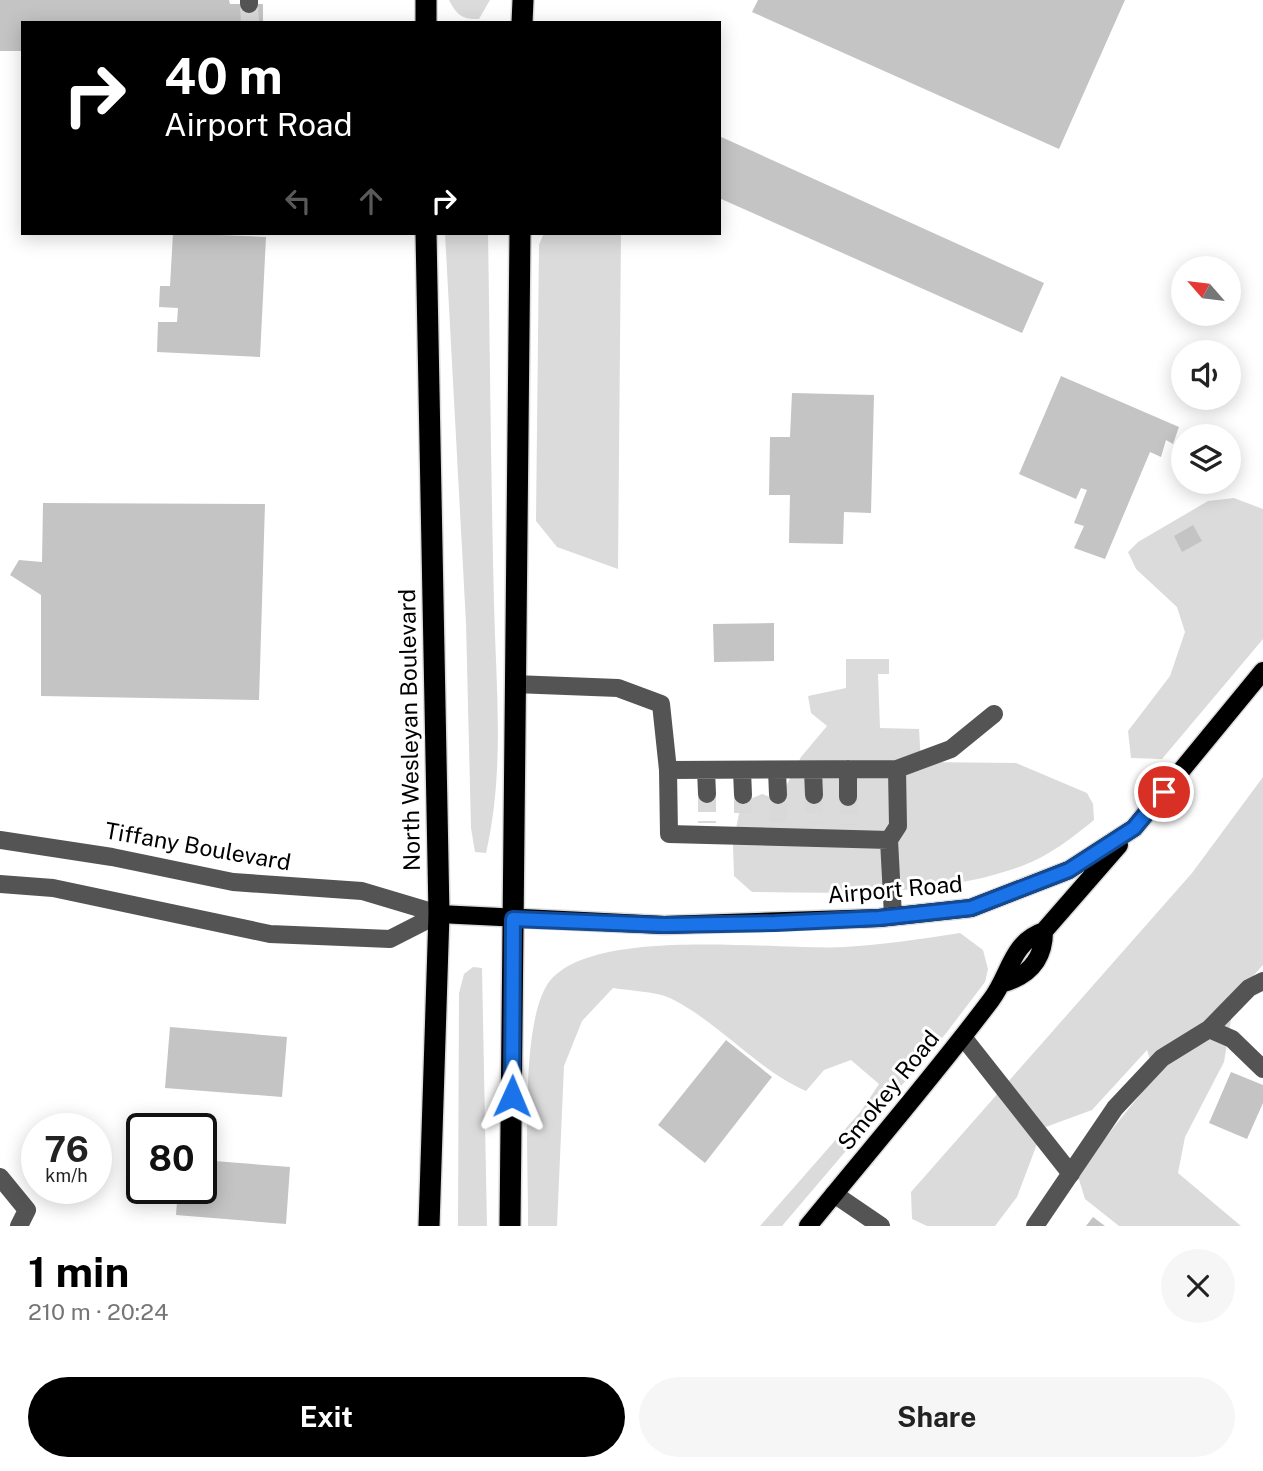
<!DOCTYPE html>
<html lang="en">
<head>
<meta charset="utf-8">
<style>
	:root { --surface:#fff; --page:#f6f6f6; --text:#222; --muted:#767676; --accent:#000 }
	body { margin:0; font-family:"Public Sans",sans-serif; background:var(--page); color:var(--text); height:100vh; display:flex; flex-direction:column; font-size:26px; white-space:nowrap }
	* { box-sizing:border-box; margin:0 }
	p { font-size:23px; color:var(--muted) }
	.icon { flex:none; width:38px; height:38px; fill:none; stroke:currentColor; stroke-width:2; stroke-linecap:round; stroke-linejoin:round }
	.map { position:relative; height:1226px; overflow:hidden }
	.side { display:flex; flex-direction:column; background:var(--surface); flex:1 }
	.side>* { flex:none }
	.guide { position:absolute; left:21px; top:21px; width:700px; height:214px; border-radius:0px; box-shadow:0 4px 18px #0003; background:#000; color:#fff; overflow:hidden }
	.needle { width:46px; rotate:298deg }
	.tools { position:absolute; left:1171px; top:256px; display:grid; gap:14px }
	.tools a { display:grid; place-items:center; width:70px; height:70px; border-radius:50%; background:var(--surface); box-shadow:0 4px 18px #0003; font-size:35px }
	.speed { position:absolute; left:21px; top:1113px; display:flex; gap:14px; font-size:35px; font-weight:700; text-align:center }
	.speed>* { display:grid; place-content:center; width:91px; height:91px; border-radius:50%; background:var(--surface); box-shadow:0 4px 18px #0003; line-height:1 }
	.speed small { font-size:18px; font-weight:400 }
	.speed .limit { border:4px solid #111; border-radius:10px; background:#fff; color:#111 }
	.pin { position:absolute; display:grid; place-items:center; width:60px; height:60px; color:#fff; margin:-30px; border:4px solid #fff; border-radius:50%; box-shadow:0 2px 7px #0007 }
	.me { position:absolute; width:77px; margin:-38px; rotate:1deg; stroke-linejoin:round; filter:drop-shadow(0 0 5px #0008) }
	.turn { display:flex; align-items:center; gap:24px; height:147px; padding:0 28px; font-size:32px }
	.turn .icon { width:91px; height:91px; stroke-width:2.5 }
	.turn b { display:block; font-size:49px; line-height:60px }
	.lanes { display:flex; align-items:center; height:66px; padding:0 28px; background:#0003; justify-content:center; gap:35px; direction:ltr }
	.lanes .off { opacity:.35 }
	.round { display:grid; place-items:center; flex:none; width:74px; height:74px; border-radius:37px; background:var(--page) }
	.overview { display:flex; align-items:center; justify-content:space-between; height:119px; padding:0 28px }
	h1 { font-size:42px; font-weight:700; line-height:52px; color:var(--accent) }
	.action { display:flex; gap:14px; margin-top:auto; padding:14px 28px }
	.action a { flex:1; height:80px; border-radius:42px; background:var(--accent); color:#fff; font-size:28px; font-weight:700; line-height:80px; text-align:center }
	.action a+a { background:var(--page); color:var(--text) }
	.map>svg:first-child { display:block }
</style>
</head>
<body>
<div class="map">
<svg width="1263" height="1226" viewBox="0 0 1263 1226">
	<rect width="100%" height="100%" fill="#fff"/>
	<!-- green -->
	<path fill="#dbdbdb" d="M449,0H490L479,19C462,20 456,14 449,0Z
		M445,233H488C490,357 491,481 494,604C496,688 505,770 486,853L475,852L471,828L466,623Z
		M544,233H621L618,569L557,547L536,521L539,245Z
		M1234,498L1263,509V639L1162,759L1131,758L1128,731L1170,676L1185,632L1177,607L1136,569L1128,552L1138,542L1208,501Z
		M846,659H889V674H878L880,728L919,729L921,762L1016,763L1087,793L1093,804L1094,820C1073,837 1049,856 1022,866C935,897 842,893 752,892L734,876L733,845L741,803L762,794L779,800L801,757L827,726L811,713L808,696L846,688Z
		M1263,777V965L1235,996L1224,1062L1185,1137L1178,1173L1241,1226H1119L1085,1199L1077,1173L1155,1076L1147,1050L1092,1110L1043,1128L1017,1197L995,1226H927L912,1219L911,1192L1192,873Z
		M960,933L983,950L988,969L985,982L947,1032L782,1226H760L861,1111L879,1084L851,1060L824,1070L806,1091C756,1069 721,1024 672,999C656,991 630,991 613,988L582,1021L564,1066L557,1226H528C529,1169 519,1030 547,985C586,924 777,951 844,947C882,945 921,939 960,933Z
		M473,967L482,968L487,1226H458L459,993L464,974Z"/>
	<!-- building -->
	<path fill="#c4c4c4" d="M0,0H229L230,4H263V23H23V51H0Z
		M758,0H1125L1059,149L752,12Z
		M719,136L1044,283L1022,333L719,198Z
		M173,233L266,237L260,357L157,352L158,322H177L178,308L159,307L160,286H170Z
		M1061,376L1179,427L1173,444L1166,440L1161,457L1150,452L1105,559L1074,548L1084,526L1074,523L1087,490L1081,488L1076,499L1019,474Z
		M792,393L874,395L871,513L844,512L843,544L789,543L790,495H769L770,437H790Z
		M43,503L265,504L259,700L41,696V595L10,575L19,560L42,562Z
		M1193,525L1202,541L1182,552L1174,536Z
		M774,623V661L714,662L713,624Z
		M170,1027L287,1037L282,1097L165,1088Z
		M726,1040L772,1077L705,1163L658,1125Z
		M1231,1072L1263,1085V1103L1247,1139L1209,1123Z
		M201,1160L290,1167L286,1224L176,1215L178,1188H201Z
		M1093,1217L1105,1226H1086Z"/>
	<g fill="none" stroke-linecap="round" stroke-linejoin="round">
		<!-- minor-tunnel -->
		<path stroke="#d9d9d9" stroke-width="18" stroke-dasharray="18 9" stroke-linecap="butt" d="M249,4L250,23
			M707,794V823
			M743,795V822
			M814,795V823
			M848,797L849,825
			M778,822V795"/>
		<!-- major casing -->
		<g stroke="#dbdbdb" stroke-width="21">
			<path id="major" d="M439,914L664,925L879,918L971,908L1069,870L1134,828L1263,671
				M1004,983C1030,975 1044,958 1044,931
				M808,1226C869,1151 933,1077 991,1000C1010,975 1011,942 1044,931L1119,845"/>
		</g>
		<!-- highway casing -->
		<g stroke="#dbdbdb" stroke-width="24">
			<path id="highway" d="M426,23V0
				M522,23L523,0
				M426,233L439,914L429,1226
				M510,1226L520,233"/>
		</g>
		<!-- minor -->
		<path stroke="#545454" stroke-width="18" d="M249,4V0
			M514,684L618,688L661,704L668,770
			M848,769V797
			M897,769L951,749L994,714
			M706,770L707,794
			M742,770L743,795
			M777,770L778,795
			M813,770L814,795
			M0,840L112,857L233,882L362,891L439,914
			M889,840L669,834L668,770L897,769L898,826L889,840L893,916
			M0,884L53,888L270,934L390,939L439,914
			M1209,1029L1249,988L1263,981
			M963,1037L1071,1174
			M0,1177L27,1210L19,1226
			M834,1194L881,1226
			M1035,1226L1115,1108L1162,1058L1209,1029L1232,1039L1263,1069"/>
		<!-- major -->
		<use href="#major" stroke="#000" stroke-width="18"/>
		<!-- highway -->
		<use href="#highway" stroke="#000" stroke-width="21"/>
	</g>
	<g fill="none" stroke-linecap="round" stroke-linejoin="round">
		<!-- route casing -->
		<g stroke="#114b97" stroke-width="18">
			<path id="route" d="M512,1096L513,919L664,925L775,923L879,918L971,908L1069,870L1134,828L1164,792"/>
		</g>
		<!-- route -->
		<use href="#route" stroke="#1a73e8" stroke-width="12"/>
	</g>
	<g text-anchor="middle" dominant-baseline="central" stroke-width="6" stroke-linejoin="round" paint-order="stroke">
		<!-- street labels -->
		<g font-size="23" fill="#000" stroke="#fff">
			<text transform="translate(409 730) rotate(-91)">North Wesleyan Boulevard</text>
			<text transform="translate(198 846) rotate(10)">Tiffany Boulevard</text>
			<text transform="translate(895 889) rotate(-5)">Airport Road</text>
			<text transform="translate(888 1090) rotate(-51)">Smokey Road</text>
		</g>
	</g>
</svg>
<div class="tools">
<a><svg class="needle" viewBox="-14 -14 28 28"><path d="M0-13l5 13h-10z" fill="#e53935"/><path d="M0 13l5-13h-10z" fill="#767676"/></svg></a>
<a><svg class="icon" aria-label="sound" viewBox="0 0 24 24"><path d="M4 9h4l5-4v14l-5-4H4zM17 9q2 3 0 6"/></svg></a>
<a><svg class="icon" aria-label="layers" viewBox="0 0 24 24"><path d="M12 4l9 5-9 5-9-5zM3 14l9 5 9-5"/></svg></a>
</div>
<div class="speed"><div>76<small>km/h</small></div><div class="limit">80</div></div>
<div class="pin" style="left:1164px;top:792px;background:#d93025"><svg class="icon" aria-label="arrive" viewBox="0 0 24 24"><path d="M6 21V4h12l-3 4 3 4H6"/></svg></div>
<svg class="me" style="left:512px;top:1096px" viewBox="-20 -20 40 40"><path d="M0-17L14 15 0 8-14 15z" fill="#1a73e8" stroke="#fff" stroke-width="4"/></svg>
<div class="guide">
<div class="turn"><svg class="icon" aria-label="right" viewBox="0 0 24 24"><path d="M7 20v-9h11M14 6l5 5-5 5"/></svg><div><b>40 m</b>Airport Road</div></div>
<div class="lanes"><svg class="icon off" aria-label="left" viewBox="0 0 24 24"><path d="M17 20v-9H6M10 6l-5 5 5 5"/></svg><svg class="icon off" aria-label="ahead" viewBox="0 0 24 24"><path d="M12 20V5M6 11l6-6 6 6"/></svg><svg class="icon" aria-label="right" viewBox="0 0 24 24"><path d="M7 20v-9h11M14 6l5 5-5 5"/></svg></div>
</div>
</div>
<section class="side">
<div class="overview"><div><h1>1 min</h1><p>210 m · 20:24</p></div><a class="round"><svg class="icon" aria-label="close" viewBox="0 0 24 24"><path d="M6 6l12 12M18 6L6 18"/></svg></a></div>
<div class="action"><a>Exit</a><a>Share</a></div>
</section>
</body>
</html>
